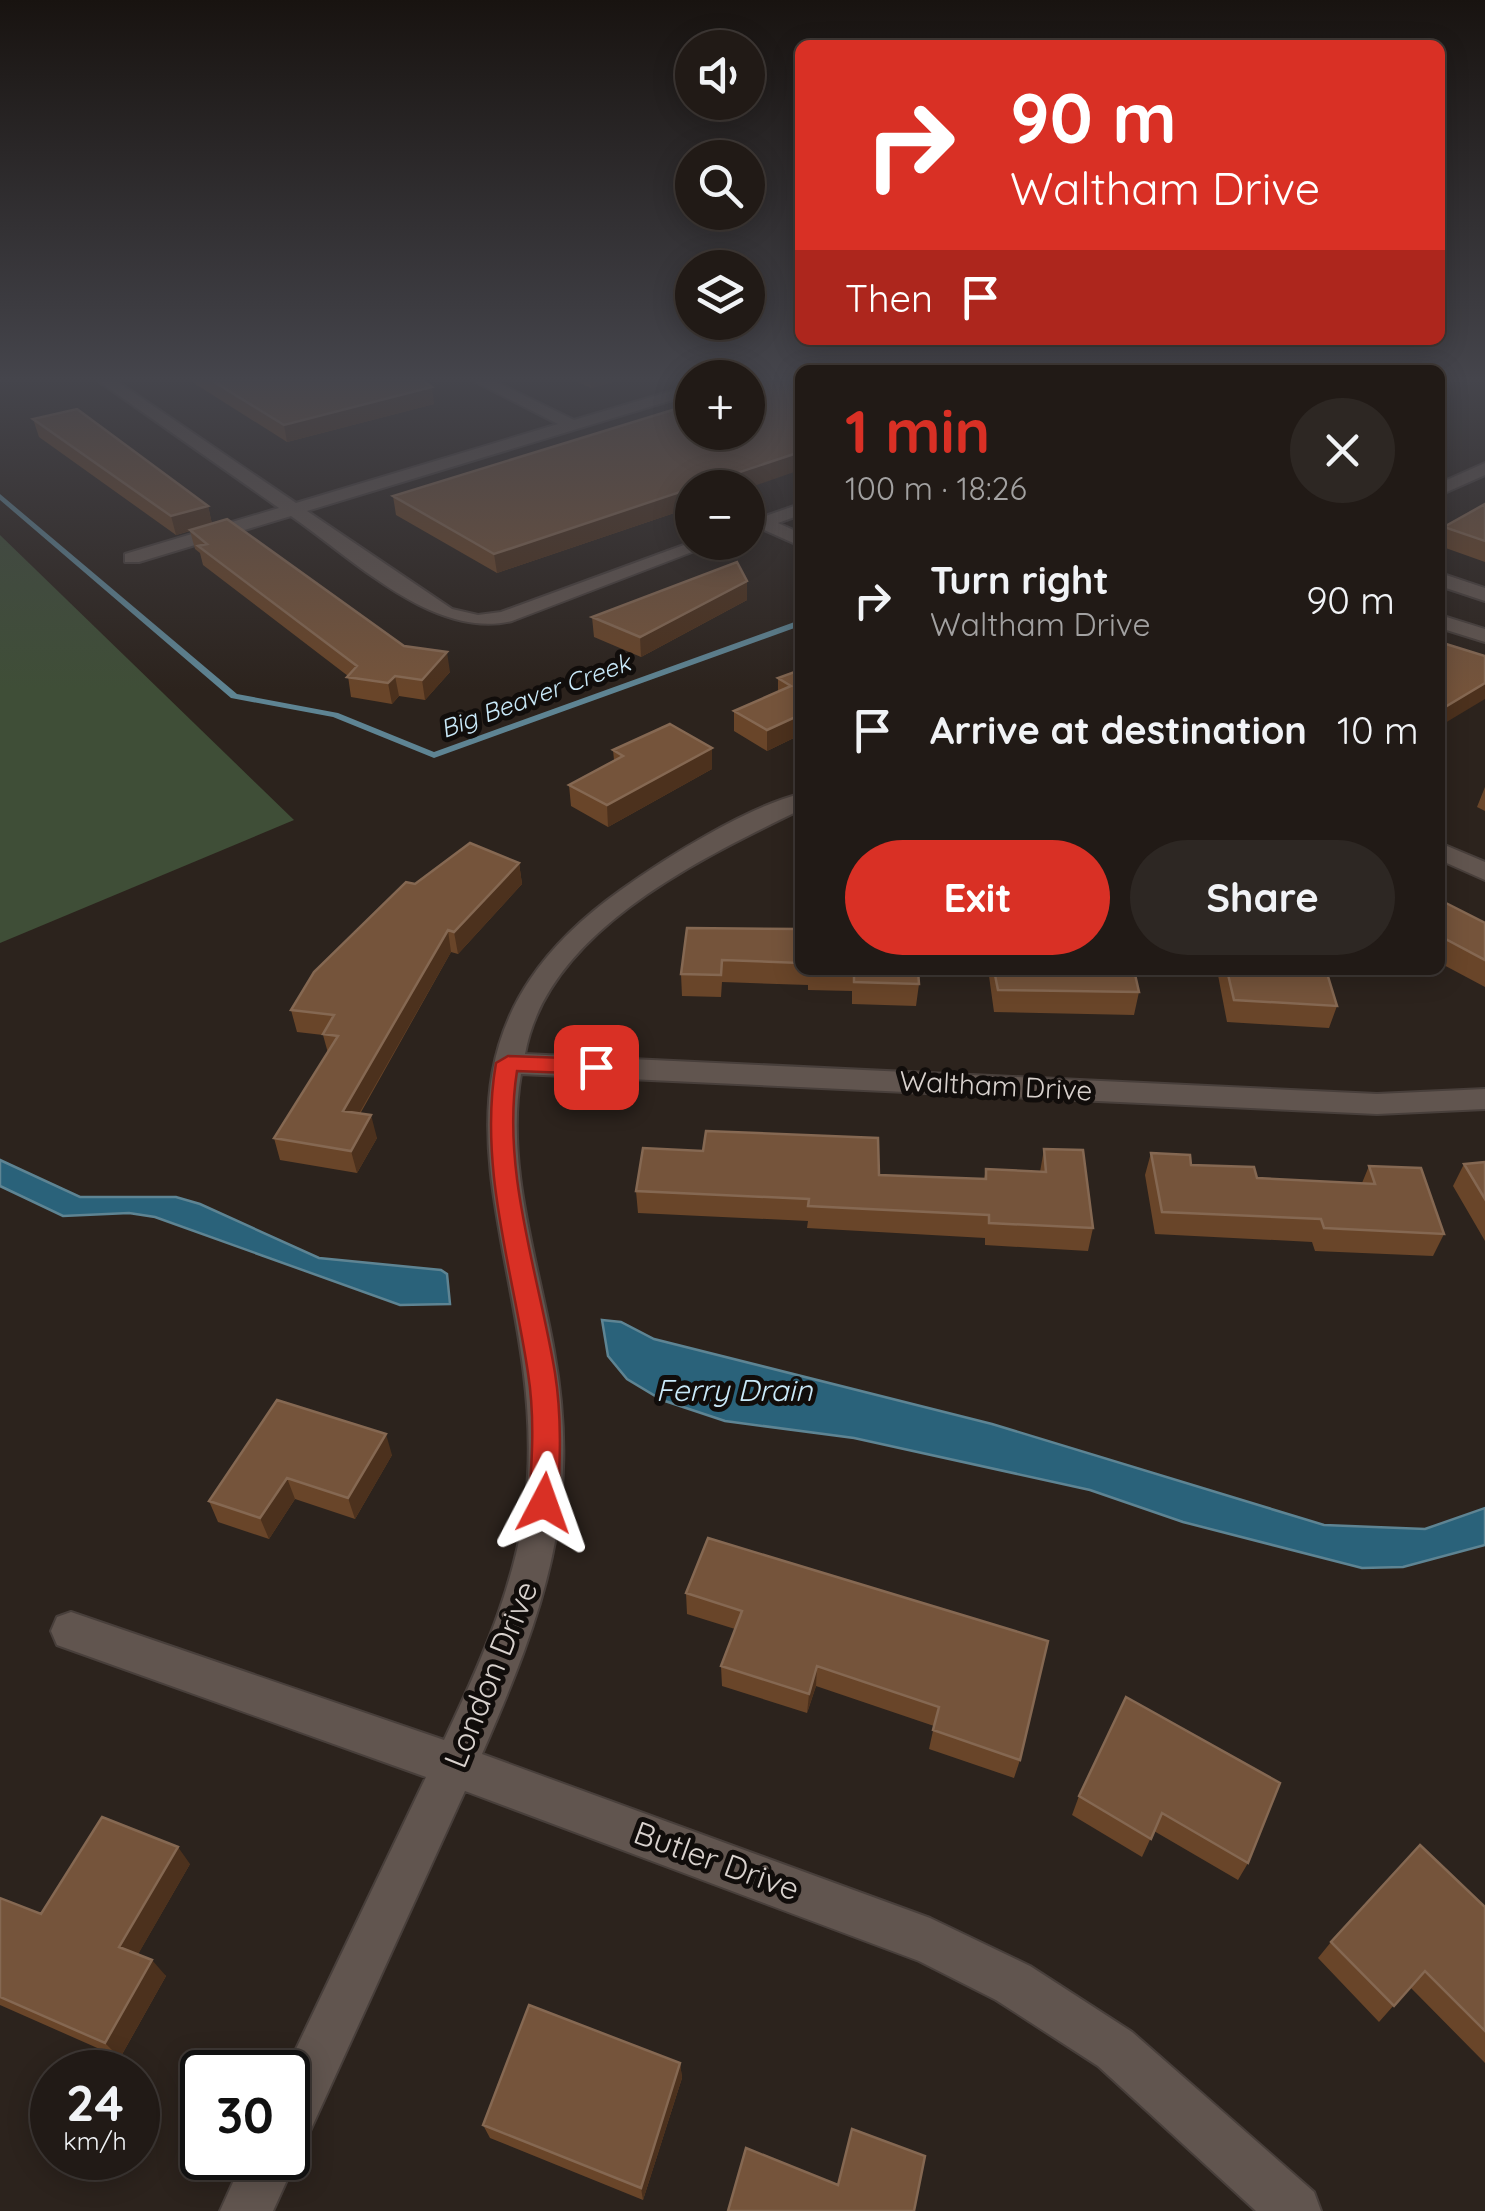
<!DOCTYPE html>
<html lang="en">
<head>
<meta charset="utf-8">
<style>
	:root { --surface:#211a16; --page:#2d2723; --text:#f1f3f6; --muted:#a2a1a1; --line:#3e3835; --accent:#d93025 }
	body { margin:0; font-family:Quicksand,sans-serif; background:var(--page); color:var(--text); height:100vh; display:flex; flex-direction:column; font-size:38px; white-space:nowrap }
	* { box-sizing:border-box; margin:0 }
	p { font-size:32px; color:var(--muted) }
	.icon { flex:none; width:55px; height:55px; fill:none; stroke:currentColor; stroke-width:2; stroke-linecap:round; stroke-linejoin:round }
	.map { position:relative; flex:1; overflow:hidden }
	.sheet { position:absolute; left:795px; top:365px; width:650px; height:610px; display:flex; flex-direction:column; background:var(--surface); border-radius:15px; box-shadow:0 5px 25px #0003,0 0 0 2px var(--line) }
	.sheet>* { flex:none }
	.top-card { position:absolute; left:795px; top:40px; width:650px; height:305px; border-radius:15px; box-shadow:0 5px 25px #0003,0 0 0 2px var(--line); background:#d93025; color:#fff; overflow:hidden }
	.controls { position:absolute; left:675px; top:30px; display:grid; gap:20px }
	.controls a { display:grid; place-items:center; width:90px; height:90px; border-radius:50%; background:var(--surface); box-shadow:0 5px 25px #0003,0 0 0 2px var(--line); font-size:50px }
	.speed { position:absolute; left:30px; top:2050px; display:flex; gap:20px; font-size:50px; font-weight:700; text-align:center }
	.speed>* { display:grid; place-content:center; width:130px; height:130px; border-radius:50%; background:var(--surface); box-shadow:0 5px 25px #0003,0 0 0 2px var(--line); line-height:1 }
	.speed small { font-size:25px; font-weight:400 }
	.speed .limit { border:5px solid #111; border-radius:15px; background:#fff; color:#111 }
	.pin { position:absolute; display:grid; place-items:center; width:85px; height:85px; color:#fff; margin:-42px; border-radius:20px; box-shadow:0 5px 15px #0006 }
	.me { position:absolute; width:110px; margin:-55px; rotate:4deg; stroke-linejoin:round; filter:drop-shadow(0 0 8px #0008) }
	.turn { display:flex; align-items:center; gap:35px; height:210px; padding:0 50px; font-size:45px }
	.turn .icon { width:130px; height:130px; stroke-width:2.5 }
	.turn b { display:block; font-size:70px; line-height:85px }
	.then { display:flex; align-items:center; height:95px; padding:0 50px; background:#0003; gap:20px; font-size:38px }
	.round { display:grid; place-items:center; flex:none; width:105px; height:105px; border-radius:52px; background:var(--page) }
	.overview { display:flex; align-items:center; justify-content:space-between; height:170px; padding:0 50px }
	h1 { font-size:60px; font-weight:700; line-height:75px; color:var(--accent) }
	.action { display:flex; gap:20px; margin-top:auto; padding:20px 50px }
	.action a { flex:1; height:115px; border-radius:60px; background:var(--accent); color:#fff; font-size:40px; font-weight:700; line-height:115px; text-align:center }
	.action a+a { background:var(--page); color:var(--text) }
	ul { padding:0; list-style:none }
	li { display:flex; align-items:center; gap:30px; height:130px; padding:0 50px }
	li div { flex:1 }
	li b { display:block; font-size:38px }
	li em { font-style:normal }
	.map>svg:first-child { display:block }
</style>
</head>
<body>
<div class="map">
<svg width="1485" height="2211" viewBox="0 0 1485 2211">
	<rect width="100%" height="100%" fill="#2c231d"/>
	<!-- green -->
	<path fill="#3f4e37" d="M0,535L294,820L0,943Z"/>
	<!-- water -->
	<path fill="#2a627a" stroke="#5e8493" stroke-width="2.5" d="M0,1160L80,1197H176L200,1204L319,1258L441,1270L447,1274L450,1304L400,1305L155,1217L129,1213L63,1216L0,1186Z
		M602,1320L621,1322L654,1339L992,1424L1324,1525L1425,1529L1485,1508V1545L1403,1567L1362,1568L1183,1522L1090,1490L854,1438L725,1421L662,1400L627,1379L608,1356Z"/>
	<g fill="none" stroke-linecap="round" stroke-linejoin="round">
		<!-- stream -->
		<path fill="#5e8493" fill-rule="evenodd" d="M0,494L237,694L338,713L434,752L800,620V626L434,758L333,717L231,698L0,500Z"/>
		<!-- minor casing -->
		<g stroke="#483f3b" stroke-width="4">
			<path id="minor" d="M97,380H115L296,503L558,424L472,380H492L574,420L692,385V394L307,511L452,609L478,615L501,612L692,542H718L512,621C434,640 352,558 291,516L139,562H125V554L279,508Z
				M1485,463V475L1440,495V483Z
				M800,504V515L778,523L800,533V546L762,529L748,533V522Z
				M1440,573L1485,588V601L1440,586Z
				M1440,615L1485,629V642L1440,628Z
				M800,794V810C700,859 547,931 525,1054L1377,1094L1485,1089V1109L1377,1114L521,1074C505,1166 538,1260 554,1351C582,1507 544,1612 482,1754L930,1918L1030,1966L1132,2032L1314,2192L1321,2211H1256L1098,2066L996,2000L919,1961L465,1791L306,2140L292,2146L297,2158L273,2211H220L244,2158H288L285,2072L426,1777L71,1650L57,1645L51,1631L57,1617L71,1612L444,1740C484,1656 523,1568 528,1475C541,1249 382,1060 621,890C665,858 747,807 800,794Z
				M1440,843L1485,862V880L1440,860Z"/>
		</g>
		<!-- minor -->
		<use href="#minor" fill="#61554f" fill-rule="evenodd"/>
	</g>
	<!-- wall -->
	<path fill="#694529" d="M189,380H422L434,404L287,442Z
		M574,380H621L591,388Z
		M800,380L692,488V507L497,573L396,515L393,496Z
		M33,419L208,506L212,524L404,646L450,672L425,700L399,696L392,704L351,697L348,676L203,565L200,553L195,549L190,531L176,535L39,437Z
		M1485,504V562L1440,546V538L1444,527Z
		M747,581V600L641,657L594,637L592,617Z
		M800,670V735L767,751L734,731V711L778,691V678Z
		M613,750L712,769L608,827L571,806L569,785L614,760Z
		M1485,787V811L1477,807Z
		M519,863L522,884L458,954L451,952L360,1114L377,1138L357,1173L280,1160L274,1138L328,1053L323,1035L297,1032L291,1010L415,884Z
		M1440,900L1485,923V987L1440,963Z
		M800,929V970H918L919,984L916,1006L852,1004V991L808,990V985L722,982L721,997L682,996L681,974Z
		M990,970H1134L1139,992L1134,1015L994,1012L989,976Z
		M1217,970H1326L1337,1006L1329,1028L1227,1022Z
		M1044,1149L1093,1228L1088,1251L985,1245V1238L807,1228L808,1221L638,1213L636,1191L879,1175L984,1179L986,1169L1040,1172Z
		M1151,1153L1191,1165L1257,1178L1362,1183L1369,1166L1444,1234L1433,1256L1315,1251L1312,1242L1155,1234L1145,1175Z
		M1485,1162V1241L1453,1186L1464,1164Z
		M277,1400L392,1455L355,1519L295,1499L269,1539L218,1522L209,1501Z
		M708,1538L1020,1760L1014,1778L929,1749L934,1726L816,1686L807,1713L722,1686L721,1666L735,1629L687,1614L686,1593Z
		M1126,1697L1248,1863L1238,1880L1154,1831L1142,1857L1072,1815L1079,1796Z
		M190,1864L138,1954L166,1976L120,2058L0,2005V1898L41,1914Z
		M1485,1907V2063L1410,1987L1379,2022L1318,1958L1331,1942Z
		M680,2063L682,2078L643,2200L490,2138L483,2125Z"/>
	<!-- shaded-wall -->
	<path fill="#4c311d" d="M590,380H621L591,388Z
		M432,387L434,404L287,442L284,425Z
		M800,452V470L748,488H695Z
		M692,488V507L497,573L494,554Z
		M208,506L212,524L176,535L171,516Z
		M747,581V600L641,657L640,637Z
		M447,652L450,672L425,700L422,680Z
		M395,676L399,696L392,704L388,683Z
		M1485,683V699L1440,726V710Z
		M800,715V735L767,751V730Z
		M712,748V769L608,827L607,805Z
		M519,863L522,884L458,954L454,932Z
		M448,930L451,952L348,1133L343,1111Z
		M371,1115L377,1138L357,1173L351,1151Z
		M386,1434L392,1455L355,1519L348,1498Z
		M287,1478L295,1499L269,1539L260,1518Z
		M817,1666L816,1686L807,1713L809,1694Z
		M178,1847L190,1864L133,1963L119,1947Z
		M152,1960L166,1976L120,2058L105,2043Z
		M680,2063L682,2078L643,2200L641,2188Z"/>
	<!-- building -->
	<path fill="#75543b" stroke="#856852" stroke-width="2.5" d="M211,380H422L432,387L284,425Z
		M748,380H800V452L494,554L393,496L692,404V432H748Z
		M77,409L208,506L171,516L33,419Z
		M1485,504V541L1444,527Z
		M227,519L404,646L447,652L422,680L395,676L388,683L347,677L357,666L198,546L207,544L190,530Z
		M737,562L747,581L640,637L592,617Z
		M1446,644L1485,656V683L1440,710V650Z
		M800,670V715L767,730L734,711L791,686L778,678Z
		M670,724L712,748L607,805L569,785L623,756L613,750Z
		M470,843L519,863L454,932L448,930L343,1111L371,1115L351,1151L274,1138L338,1036L323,1034L334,1015L291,1010L314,972L406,882L415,884Z
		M1440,900L1485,923V960L1440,936Z
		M687,928L800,929V963L722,960L721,975L681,974Z
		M854,970H918L919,984L854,982Z
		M994,970H1134L1139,992L998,990Z
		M1227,970H1326L1337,1006L1234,1000Z
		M706,1131L878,1138L879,1175L986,1179V1169L1046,1172L1044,1149L1083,1150L1093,1228L989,1223V1215L808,1206L809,1199L636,1191L643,1148L703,1151Z
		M1151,1153L1190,1155L1191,1165L1254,1167L1257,1178L1375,1184L1369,1166L1421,1168L1444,1234L1324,1228L1321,1219L1162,1212Z
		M1485,1162V1199L1464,1164Z
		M277,1400L386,1434L348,1498L287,1478L260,1518L209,1501Z
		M708,1538L1048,1641L1020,1760L933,1730L939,1707L817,1666L809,1694L721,1666L742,1611L686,1593Z
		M1126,1697L1280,1783L1248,1863L1162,1813L1151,1839L1079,1796Z
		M102,1817L178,1847L119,1947L152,1960L105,2043L0,1997V1898L41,1914Z
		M1420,1845L1485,1907V2031L1425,1971L1394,2006L1331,1942Z
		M529,2005L680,2063L641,2188L483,2125Z
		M852,2129L925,2156L914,2211H728L746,2148L838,2185Z"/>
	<!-- sky -->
	<linearGradient id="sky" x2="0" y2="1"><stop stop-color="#181310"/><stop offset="0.55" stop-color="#45454c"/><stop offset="1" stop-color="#45454c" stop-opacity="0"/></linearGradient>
	<rect width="1485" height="690" fill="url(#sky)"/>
	<!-- route -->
	<path fill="#d93025" stroke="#8d1f18" stroke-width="2.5" d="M508,1056L596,1059L607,1067L596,1074L517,1071C501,1171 539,1275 555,1373C562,1417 560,1460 558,1503L554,1512L544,1516L534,1512L529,1503C532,1460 535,1417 528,1373C513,1271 478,1167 496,1063Z"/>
	<g text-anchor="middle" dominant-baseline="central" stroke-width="10" stroke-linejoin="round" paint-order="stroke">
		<!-- far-water labels -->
		<g font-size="25" font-style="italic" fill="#caeafa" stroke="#110d0b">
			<text transform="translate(535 695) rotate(-20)">Big Beaver Creek</text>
		</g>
		<!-- street labels -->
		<g font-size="28" fill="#d9d2ce" stroke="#110d0b">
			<text transform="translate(996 1085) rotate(3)">Waltham Drive</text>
		</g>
		<!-- water labels -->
		<g font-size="30" font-style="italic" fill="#caeafa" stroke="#110d0b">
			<text x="734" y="1390">Ferry Drain</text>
		</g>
		<!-- near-street labels -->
		<g font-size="32" fill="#d9d2ce" stroke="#110d0b">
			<text transform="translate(490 1674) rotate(-68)">London Drive</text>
			<text transform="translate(717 1860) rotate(20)">Butler Drive</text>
		</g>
	</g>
</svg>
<div class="controls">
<a><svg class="icon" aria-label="sound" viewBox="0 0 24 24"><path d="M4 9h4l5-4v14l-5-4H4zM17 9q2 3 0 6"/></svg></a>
<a><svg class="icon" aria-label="search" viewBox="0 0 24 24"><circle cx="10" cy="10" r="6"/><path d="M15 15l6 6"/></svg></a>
<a><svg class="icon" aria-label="layers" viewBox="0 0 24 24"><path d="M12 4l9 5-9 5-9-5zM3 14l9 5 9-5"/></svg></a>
<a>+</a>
<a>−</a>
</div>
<div class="speed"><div>24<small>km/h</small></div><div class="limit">30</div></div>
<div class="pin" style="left:596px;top:1067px;background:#d93025"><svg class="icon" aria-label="arrive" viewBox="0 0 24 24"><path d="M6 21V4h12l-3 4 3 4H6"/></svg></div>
<svg class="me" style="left:544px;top:1503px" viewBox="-20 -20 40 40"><path d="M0-17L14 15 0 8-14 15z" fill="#d93025" stroke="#fff" stroke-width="4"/></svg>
<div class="top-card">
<div class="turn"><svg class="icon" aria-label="right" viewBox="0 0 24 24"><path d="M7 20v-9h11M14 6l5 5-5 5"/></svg><div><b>90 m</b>Waltham Drive</div></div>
<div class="then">Then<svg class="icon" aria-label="arrive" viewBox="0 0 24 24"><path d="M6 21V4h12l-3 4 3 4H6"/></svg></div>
</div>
<section class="sheet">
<div class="overview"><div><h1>1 min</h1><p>100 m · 18:26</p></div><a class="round"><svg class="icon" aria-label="close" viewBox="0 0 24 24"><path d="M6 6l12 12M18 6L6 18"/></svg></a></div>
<ul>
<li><svg class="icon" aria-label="right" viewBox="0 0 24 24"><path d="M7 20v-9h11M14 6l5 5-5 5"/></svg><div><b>Turn right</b><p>Waltham Drive</p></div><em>90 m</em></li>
<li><svg class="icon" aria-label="arrive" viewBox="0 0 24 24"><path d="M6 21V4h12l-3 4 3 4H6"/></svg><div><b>Arrive at destination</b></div><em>10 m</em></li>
</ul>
<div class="action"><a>Exit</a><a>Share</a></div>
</section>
</div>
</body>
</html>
